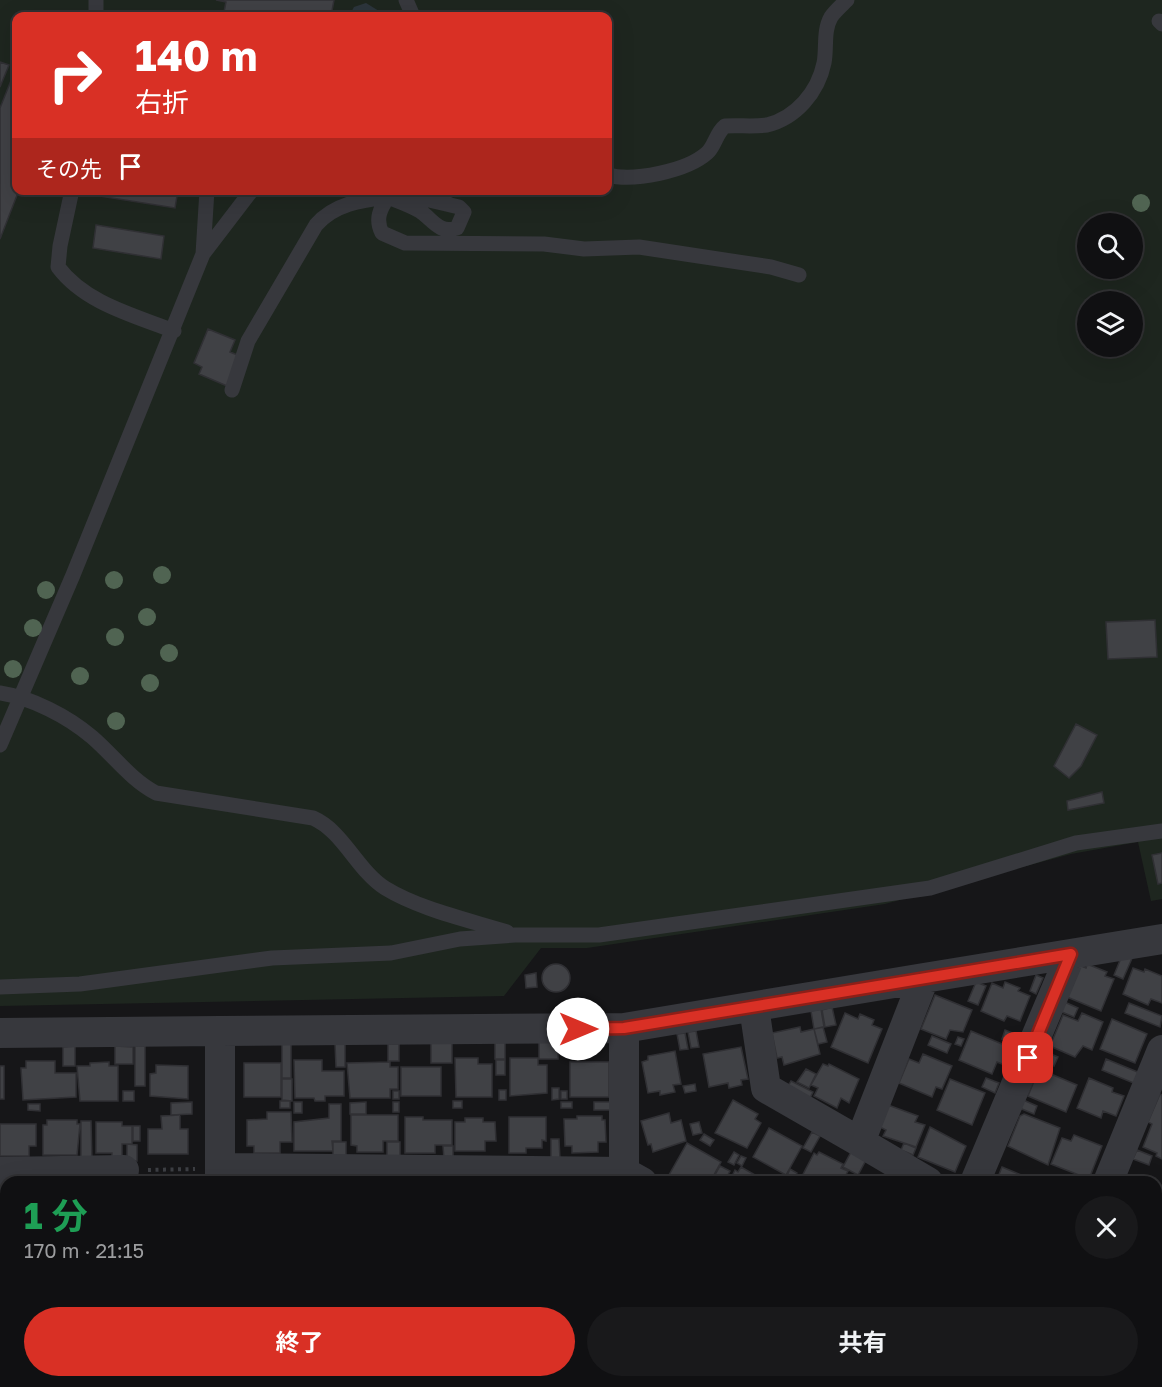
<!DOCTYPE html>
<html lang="ja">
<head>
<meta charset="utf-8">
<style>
	:root { --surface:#101012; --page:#19191b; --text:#f1f3f6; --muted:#9c9d9f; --line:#303032; --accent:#d93025 }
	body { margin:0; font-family:"Golos Text","Noto Sans JP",sans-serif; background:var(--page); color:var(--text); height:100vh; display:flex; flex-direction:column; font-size:22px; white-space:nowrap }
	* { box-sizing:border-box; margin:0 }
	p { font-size:20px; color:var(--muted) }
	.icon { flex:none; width:33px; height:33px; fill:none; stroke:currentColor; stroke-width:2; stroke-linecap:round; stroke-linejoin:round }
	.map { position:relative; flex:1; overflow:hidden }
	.details { position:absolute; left:0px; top:1176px; width:1162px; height:212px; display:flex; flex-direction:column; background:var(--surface); border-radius:18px 18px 0 0; box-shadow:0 6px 24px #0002,0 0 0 2px var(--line) }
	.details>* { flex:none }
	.banner { position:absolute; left:12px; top:12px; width:600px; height:183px; border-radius:12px; box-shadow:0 6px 24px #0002,0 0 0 2px var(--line); background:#d93025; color:#fff; overflow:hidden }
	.controls { position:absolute; left:1077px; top:213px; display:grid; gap:12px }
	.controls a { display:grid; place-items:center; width:66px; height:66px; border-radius:50%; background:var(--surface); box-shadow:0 6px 24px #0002,0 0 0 2px var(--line); font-size:30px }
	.pin { position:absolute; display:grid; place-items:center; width:51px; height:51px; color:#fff; margin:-26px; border-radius:12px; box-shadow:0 3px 9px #0006 }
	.me { position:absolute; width:66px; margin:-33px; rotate:90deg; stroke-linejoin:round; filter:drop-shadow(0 0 4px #0008) }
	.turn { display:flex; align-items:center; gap:21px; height:126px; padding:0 24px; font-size:27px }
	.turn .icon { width:78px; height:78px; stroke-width:2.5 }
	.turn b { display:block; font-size:42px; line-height:51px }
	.then { display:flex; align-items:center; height:57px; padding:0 24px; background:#0003; gap:12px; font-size:22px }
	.round { display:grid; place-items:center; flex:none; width:63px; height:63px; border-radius:32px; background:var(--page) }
	.head { display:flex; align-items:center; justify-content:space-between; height:102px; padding:0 24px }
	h1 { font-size:36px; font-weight:700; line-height:45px; color:#1e9e55 }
	.primary-button { display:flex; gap:12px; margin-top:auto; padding:12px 24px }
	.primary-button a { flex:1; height:69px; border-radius:36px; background:var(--accent); color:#fff; font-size:24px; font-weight:700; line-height:69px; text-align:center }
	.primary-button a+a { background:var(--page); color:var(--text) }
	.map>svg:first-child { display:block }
</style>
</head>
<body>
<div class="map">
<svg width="1162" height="1387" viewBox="0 0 1162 1387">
	<rect width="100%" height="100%" fill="#161618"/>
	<!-- green -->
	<path fill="#1e261f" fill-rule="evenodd" d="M0,0H1162V899L1151,901L1138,842L1071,854L885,904L587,948H541L504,996L0,1006ZM16,16H608V190H16ZM1088,224H1132V268H1088ZM1088,302H1132V346H1088Z
		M251,1382H417V1387H251Z"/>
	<!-- water -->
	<path fill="#2c353c" d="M366,3L387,16H349L354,7Z"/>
	<!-- building -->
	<path fill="#404145" stroke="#303034" stroke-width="1.5" d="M216,0H334L331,16H250L224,12L226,2Z
		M0,62L9,65L0,87Z
		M16,68V190H19L0,239V108Z
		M100,190H178L175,208L99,196Z
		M416,190H454L450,202Z
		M96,225L164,236L161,259L93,248Z
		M208,329L235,340L230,352L240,356L227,386L199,374L202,367L194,363Z
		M1155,620L1157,657L1108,659L1106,622Z
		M1076,724L1097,735L1081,766L1069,778L1054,766Z
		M1102,792L1104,803L1068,810L1067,801Z
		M1162,853V883L1158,884L1152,855Z
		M1133,956L1123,979L1114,975L1121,958Z
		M542 978a14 14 0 1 1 28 0a14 14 0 1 1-28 0Z
		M1087,964L1107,972L1105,976L1114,979L1101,1011L1067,997L1079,965L1086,968Z
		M1133,968L1144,972L1145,969L1162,976V1003L1151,999L1148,1005L1123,994Z
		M536,973L537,987L526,988L525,975Z
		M1036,975L1043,978L1036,994L1030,991Z
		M976,982L986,986L978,1005L968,1001Z
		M1005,982L1020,988L1018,991L1030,996L1020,1021L1007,1016L1004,1021L981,1011L992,983L1003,988Z
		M935,995L972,1010L963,1032L950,1030L946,1039L921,1029Z
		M1060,1000L1078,1008L1074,1017L1057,1010Z
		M1129,1003L1162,1016L1160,1027L1125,1013Z
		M832,1007L836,1025L825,1027L822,1010Z
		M821,1009L824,1027L814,1029L811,1011Z
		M845,1013L858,1019L860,1014L874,1020L872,1025L882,1029L868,1063L831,1047Z
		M1082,1013L1103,1022L1092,1050L1083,1046L1075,1057L1050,1046L1063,1015L1078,1021Z
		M1112,1019L1147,1034L1135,1063L1100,1049Z
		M800,1027L801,1032L814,1029L820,1054L784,1065L782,1057L777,1058L772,1033Z
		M823,1027L827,1042L818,1044L814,1029Z
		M1005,1030L1020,1036L1016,1045L1002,1039Z
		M696,1031L699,1047L691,1048L688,1032Z
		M971,1031L1014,1049L1007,1066L997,1062L992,1074L959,1060Z
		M685,1033L688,1049L680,1050L677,1034Z
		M932,1036L951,1044L947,1053L928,1045Z
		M958,1037L964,1039L961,1046L955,1044Z
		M431,1042H452V1063H431Z
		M495,1042H505V1059H495Z
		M539,1042H558V1059H539Z
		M282,1044H291V1078H282Z
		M335,1044H345V1067H336Z
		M388,1044H399V1061H388Z
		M75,1046V1066H63V1047Z
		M115,1046L133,1047V1064H115Z
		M135,1046H145V1086H135Z
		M741,1047L748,1079L741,1080L742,1085L729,1088L728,1083L709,1087L703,1054Z
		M1041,1050L1058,1057L1054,1066L1037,1059Z
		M675,1051L681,1084L673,1085L675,1092L660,1095V1091L648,1093L642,1062L648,1060V1056Z
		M923,1054L952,1066L942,1089L936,1087L932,1097L899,1083L909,1059L919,1063Z
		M455,1058H478V1064H492V1097H456Z
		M510,1058H538V1065H547V1093L510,1096Z
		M1106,1059L1140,1073L1136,1084L1102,1070Z
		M294,1060H322V1071H344V1096H325V1101H315L314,1098H295Z
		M496,1060H505V1075H496Z
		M26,1061H55V1073H76V1097L23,1100L21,1068H26Z
		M109,1062V1066H118V1101H80L77,1066H90V1063Z
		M390,1062V1067H398V1089H390V1098H350L347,1063Z
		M570,1062H609V1097H570Z
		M244,1063H281V1097H244Z
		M823,1064L828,1066L829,1064L859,1079L849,1103L841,1098L837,1108L814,1096L818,1088L811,1085Z
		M156,1065L188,1066V1099L150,1096V1074L156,1073Z
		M0,1066H4V1099H0Z
		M401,1067H441V1096H401Z
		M806,1069L816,1074L809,1088L797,1082Z
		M1039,1069L1077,1085L1066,1112L1028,1096Z
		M986,1078L999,1083L995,1093L982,1087Z
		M1089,1078L1113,1088L1112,1092L1124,1096L1116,1116L1103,1111L1101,1118L1077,1108Z
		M282,1079H292V1101L282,1100Z
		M950,1079L985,1093L972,1125L937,1110Z
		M791,1081L813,1092L809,1100L787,1088Z
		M695,1084L696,1091L685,1093L683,1086Z
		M552,1088H559V1099L552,1100Z
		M499,1090H506V1100H499Z
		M123,1091H134V1101H123Z
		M393,1091H399V1099H393Z
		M561,1091H567V1099H561Z
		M1160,1094L1162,1095V1159L1156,1156L1157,1153L1143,1147L1152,1124L1148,1122Z
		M1021,1099L1037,1106L1034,1114L1017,1107Z
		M733,1100L758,1114L755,1119L761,1123L747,1148L715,1133Z
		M280,1101H290V1108H280Z
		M453,1101H462V1108H453Z
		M192,1102V1114L171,1115V1103Z
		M294,1102H302V1113H294Z
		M366,1102V1114H350V1103Z
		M393,1102H399V1112H393Z
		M561,1102H572V1108H561Z
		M594,1102H612V1110H594Z
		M28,1104H40V1111L28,1110Z
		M329,1104H341V1141H332L333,1151H294V1122L329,1118Z
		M888,1105L918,1116L915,1122L925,1125L916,1147L883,1136L886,1130L880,1127Z
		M267,1112H291L292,1142H280V1153H254V1146H247V1120L267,1119Z
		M669,1113L671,1123L681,1120L686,1141L653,1152L651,1144L648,1145L641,1121Z
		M1024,1114L1060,1128L1048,1165L1008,1146L1020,1116Z
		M180,1115V1129H188V1154H148V1129H162L161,1116Z
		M351,1115H398V1141H383V1152H357V1146L351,1145Z
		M577,1116H602V1120H605L606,1142H598V1152L572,1153V1146H565L564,1119H577Z
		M405,1117H423V1120H452V1145H435V1153H405Z
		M509,1117H546V1141L542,1140V1148H526V1153H509Z
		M465,1118H483V1122H495L496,1141H485V1151H455V1122H465Z
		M47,1120H77V1124H80L77,1155H43V1125H47Z
		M81,1121H91L92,1161H81Z
		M96,1122H122V1126H132V1144H122V1157H112V1153H96Z
		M699,1122L702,1133L693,1135L690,1124Z
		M0,1124H36V1146H29V1156H0Z
		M133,1126H140V1141H133Z
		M930,1127L966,1146L955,1172L918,1157Z
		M769,1128L802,1146L786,1175L753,1157Z
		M812,1132L820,1136L811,1152L803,1148Z
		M704,1134L714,1140L710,1146L700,1140Z
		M1074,1135L1102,1146L1089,1179L1051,1164L1062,1138L1071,1141Z
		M551,1139H559L560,1159H551Z
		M333,1142H346V1158H333Z
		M387,1142H400V1159H387Z
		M687,1143L721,1162L710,1182H681L669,1175Z
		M904,1143L916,1148L913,1155L901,1150Z
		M127,1144L137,1145V1161H127Z
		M443,1146H453V1159H444Z
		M1137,1150L1152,1156L1149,1165L1133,1159Z
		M734,1152L739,1155L734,1165L728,1162Z
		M819,1152L843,1164L841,1168L848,1171L842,1182H799L814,1153L817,1155Z
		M851,1152L866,1160L858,1175L843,1167Z
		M741,1156L746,1158L742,1166L737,1163Z
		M720,1166L730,1171L724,1182H711Z
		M741,1167L764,1180L763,1182H729L735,1170L738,1172Z
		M1002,1167L1038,1182H996Z
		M790,1169L797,1173L793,1181L786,1178Z
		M1132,1176L1147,1182H1130Z
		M1156,1186L1162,1188L1159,1217L1156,1216Z
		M0,1237L6,1238V1250L0,1248Z
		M1156,1249L1162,1251V1300L1156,1298Z
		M0,1251L6,1253V1290L0,1288Z
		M0,1320H6V1350L0,1349Z
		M0,1378L9,1382L8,1387H0Z
		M15,1382H49L56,1385L13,1387Z
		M104,1382H139L137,1387H103Z
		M443,1382H465V1387H443Z
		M484,1382H495V1387H484Z
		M497,1382H506V1387H497Z
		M579,1382H613L610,1387H589Z
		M629,1382H658L664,1384L662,1387H626Z
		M678,1382H686L689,1383L686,1387H675Z
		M766,1382H777L774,1387H763Z
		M796,1382H817L826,1386L793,1387Z
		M861,1382H895L892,1387H871Z
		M898,1382H910L907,1387L897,1384Z
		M914,1382H929L939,1387H911Z
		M958,1382H965L970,1384L969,1387H955Z
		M1024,1382H1037L1034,1387Z
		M1055,1382H1100L1097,1387H1052Z"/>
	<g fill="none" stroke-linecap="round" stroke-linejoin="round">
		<!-- path -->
		<path stroke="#3d3f44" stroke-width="4" stroke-dasharray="3 4.5" stroke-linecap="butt" d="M148,1170L195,1169
			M781,1387L784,1382"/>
		<!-- service -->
		<path stroke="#37383d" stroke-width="15" d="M96,0V16
			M406,0L413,16
			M1159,21L1162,24
			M608,175C633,182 687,171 707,153C715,146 716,133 725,126C738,125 754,127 767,125C796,118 818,92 824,63C827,48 823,31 831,17C835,11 842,5 847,0
			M72,190L60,246L58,267C85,303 133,315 174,331
			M207,190L203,254L252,190
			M395,192L459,207L464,212L457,228C439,234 433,220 420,211C410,205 398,201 388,197C380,209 375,219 382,233L405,243L544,244L584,249L639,247L771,267L799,275
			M232,390L248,341L316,225C334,204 361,200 388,197L394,193
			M0,693C32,698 67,716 92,737C114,756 130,779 156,793L313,818C343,831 357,870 385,888C419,909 469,920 507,932
			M0,745L73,575L203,254
			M0,987L80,984L272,958L391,953L460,939L515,935H599L930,888L1076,843L1162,831"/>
		<!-- minor -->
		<path stroke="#37383d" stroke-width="30" d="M924,978L1162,939
			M0,1033L220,1031
			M860,1142L928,1182
			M220,1168L624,1172L642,1182
			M0,1172L124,1170L121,1182
			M624,1172V1028
			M220,1182V1031L624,1028L924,978L860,1142L766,1088L754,1007
			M975,1182L1071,954
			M1108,1182L1162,1050
			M1156,1315L1162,1318
			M1156,1352L1162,1345
			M428,1382V1387
			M712,1382L721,1387
			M998,1382L1008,1387
			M76,1387L77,1382
			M218,1387V1382
			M1129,1387L1133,1382"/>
	</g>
	<!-- trees -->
	<g fill="#506452">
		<circle cx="1141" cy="203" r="9"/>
		<circle cx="162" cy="575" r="9"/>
		<circle cx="114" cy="580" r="9"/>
		<circle cx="46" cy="590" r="9"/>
		<circle cx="147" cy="617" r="9"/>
		<circle cx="33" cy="628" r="9"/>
		<circle cx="115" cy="637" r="9"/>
		<circle cx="169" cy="653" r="9"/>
		<circle cx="13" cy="669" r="9"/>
		<circle cx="80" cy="676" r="9"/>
		<circle cx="150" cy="683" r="9"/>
		<circle cx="116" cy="721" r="9"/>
	</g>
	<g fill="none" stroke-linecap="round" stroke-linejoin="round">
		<!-- route casing -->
		<g stroke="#8d1f18" stroke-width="15">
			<path id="route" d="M578,1029L624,1028L1071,954L1028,1058"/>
		</g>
		<!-- route -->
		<use href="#route" stroke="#d93025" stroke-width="10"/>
	</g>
</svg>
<div class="controls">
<a><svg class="icon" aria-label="search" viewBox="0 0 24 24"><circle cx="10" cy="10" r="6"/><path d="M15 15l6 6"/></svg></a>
<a><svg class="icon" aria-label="layers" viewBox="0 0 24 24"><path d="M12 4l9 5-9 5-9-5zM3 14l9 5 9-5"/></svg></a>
</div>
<div class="pin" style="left:1028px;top:1058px;background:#d93025"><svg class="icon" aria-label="arrive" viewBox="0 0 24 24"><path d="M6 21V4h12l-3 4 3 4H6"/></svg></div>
<svg class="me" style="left:578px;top:1029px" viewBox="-20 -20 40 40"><circle r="19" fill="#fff"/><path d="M0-13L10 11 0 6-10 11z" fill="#d93025"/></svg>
<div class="banner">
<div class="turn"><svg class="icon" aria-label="right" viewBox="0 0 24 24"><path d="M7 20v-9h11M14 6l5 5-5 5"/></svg><div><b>140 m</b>右折</div></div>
<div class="then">その先<svg class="icon" aria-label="arrive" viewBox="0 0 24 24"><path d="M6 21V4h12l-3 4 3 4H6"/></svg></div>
</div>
<section class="details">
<div class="head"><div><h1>1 分</h1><p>170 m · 21:15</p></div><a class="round"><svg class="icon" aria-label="close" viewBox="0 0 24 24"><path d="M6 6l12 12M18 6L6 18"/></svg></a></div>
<div class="primary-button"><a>終了</a><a>共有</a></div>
</section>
</div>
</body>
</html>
